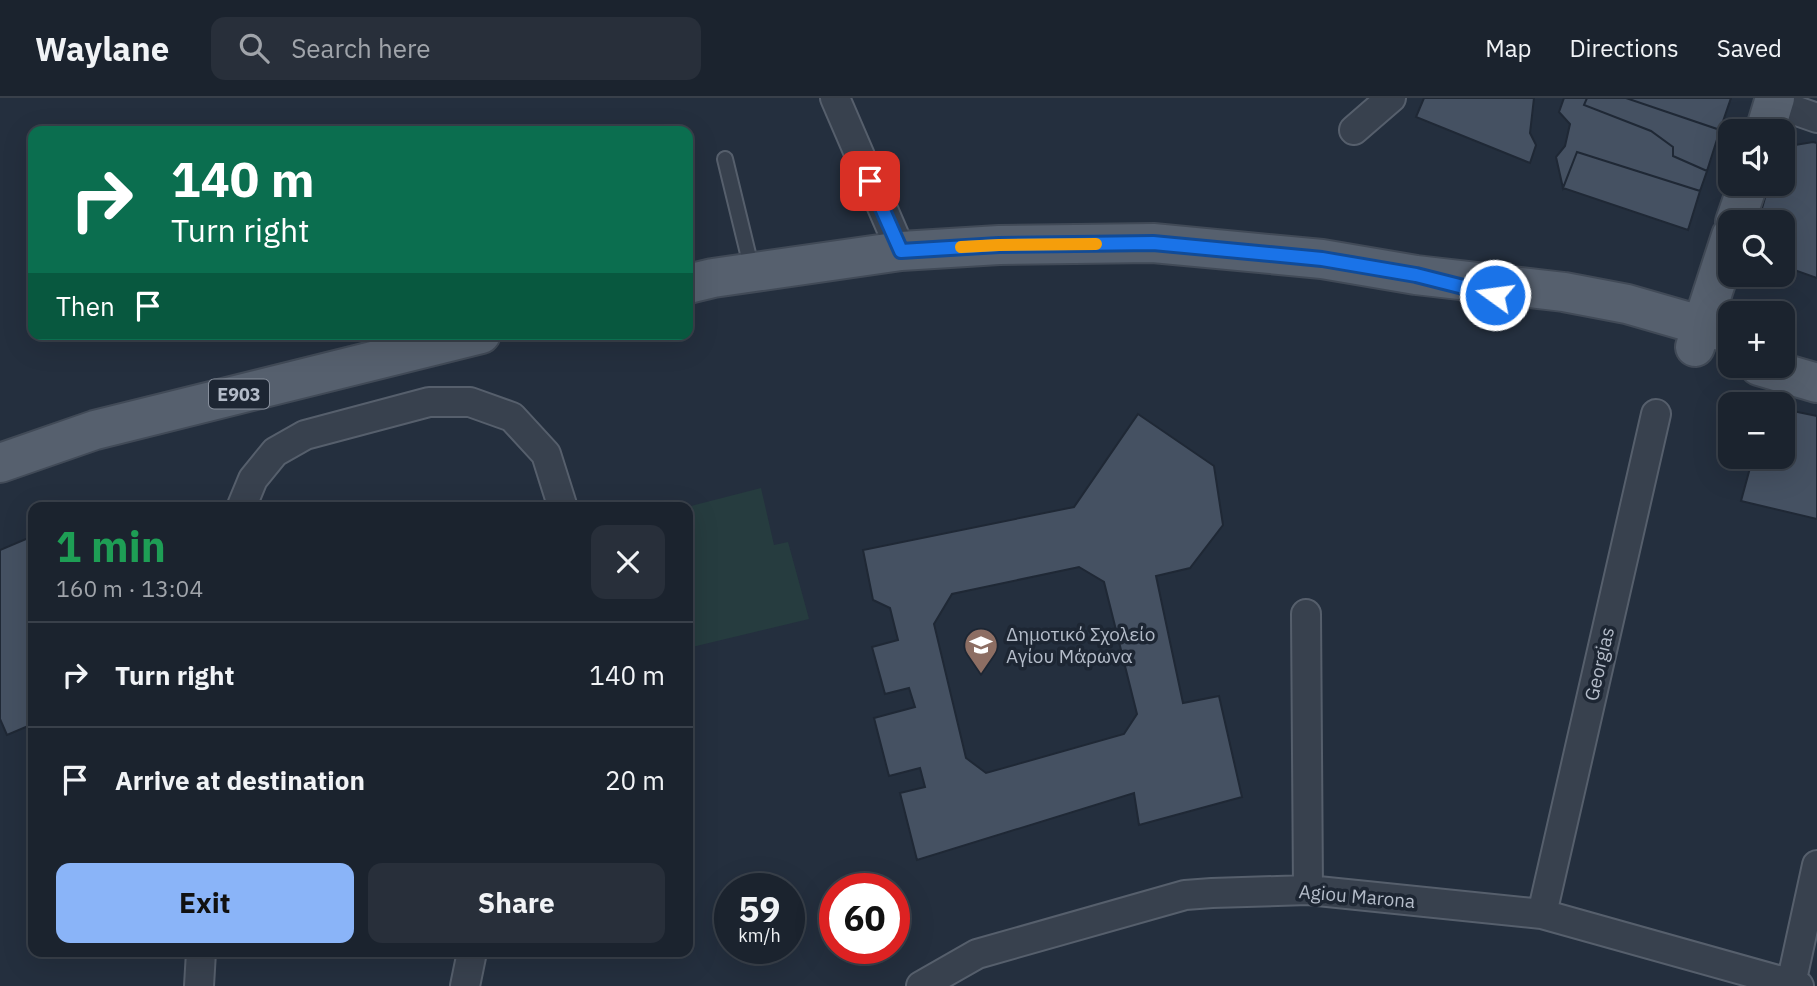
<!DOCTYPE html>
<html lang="en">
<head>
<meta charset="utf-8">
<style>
	:root { --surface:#1b232e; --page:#282f3a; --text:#f1f3f6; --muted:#a0a4aa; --line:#39404a; --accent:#8ab4f8 }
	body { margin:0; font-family:"IBM Plex Sans",sans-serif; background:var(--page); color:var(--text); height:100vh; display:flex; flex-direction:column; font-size:26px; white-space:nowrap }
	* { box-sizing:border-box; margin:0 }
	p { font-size:23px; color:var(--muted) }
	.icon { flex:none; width:38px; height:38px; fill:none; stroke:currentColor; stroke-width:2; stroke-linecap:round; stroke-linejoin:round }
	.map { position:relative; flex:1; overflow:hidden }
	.panel { position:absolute; left:28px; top:404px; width:665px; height:455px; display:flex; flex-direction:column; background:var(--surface); border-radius:14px; box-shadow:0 7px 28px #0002,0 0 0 2px var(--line) }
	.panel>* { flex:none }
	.guide { position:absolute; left:28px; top:28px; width:665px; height:214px; border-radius:14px; box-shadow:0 7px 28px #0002,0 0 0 2px var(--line); background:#0b6e4f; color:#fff; overflow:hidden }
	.tools { position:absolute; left:1718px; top:21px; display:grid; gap:14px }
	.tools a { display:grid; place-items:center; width:77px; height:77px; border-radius:14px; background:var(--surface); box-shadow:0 7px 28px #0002,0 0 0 2px var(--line); font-size:35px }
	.speed { position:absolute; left:714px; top:775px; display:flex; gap:14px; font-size:35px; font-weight:700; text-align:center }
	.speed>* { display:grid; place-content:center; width:91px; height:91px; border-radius:50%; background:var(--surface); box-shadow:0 7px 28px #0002,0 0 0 2px var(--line); line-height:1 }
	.speed small { font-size:18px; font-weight:400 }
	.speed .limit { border:10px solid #d22; background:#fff; color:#111 }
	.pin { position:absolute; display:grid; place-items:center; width:60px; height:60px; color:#fff; margin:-30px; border-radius:14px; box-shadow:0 4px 10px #0006 }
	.me { position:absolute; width:77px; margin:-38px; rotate:284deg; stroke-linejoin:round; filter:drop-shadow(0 0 5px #0008) }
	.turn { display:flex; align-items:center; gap:24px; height:147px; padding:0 28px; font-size:32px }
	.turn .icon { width:91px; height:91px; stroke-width:2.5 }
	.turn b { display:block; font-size:49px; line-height:60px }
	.then { display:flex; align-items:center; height:66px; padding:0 28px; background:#0003; gap:14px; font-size:26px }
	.round { display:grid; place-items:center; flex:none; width:74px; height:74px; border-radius:14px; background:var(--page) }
	.head { display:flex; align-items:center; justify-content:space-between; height:119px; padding:0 28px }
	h1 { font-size:42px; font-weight:800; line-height:52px; color:#1e9e55 }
	.cta { display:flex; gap:14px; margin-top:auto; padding:14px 28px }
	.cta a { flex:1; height:80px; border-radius:14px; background:var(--accent); color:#111; font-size:28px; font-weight:800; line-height:80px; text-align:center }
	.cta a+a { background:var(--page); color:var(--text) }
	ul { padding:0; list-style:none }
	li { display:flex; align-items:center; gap:21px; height:105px; padding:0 28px; border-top:2px solid var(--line) }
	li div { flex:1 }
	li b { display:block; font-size:26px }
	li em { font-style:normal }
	header { display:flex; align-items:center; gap:42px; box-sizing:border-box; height:98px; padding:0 35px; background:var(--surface); border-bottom:2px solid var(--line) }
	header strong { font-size:33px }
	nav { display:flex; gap:38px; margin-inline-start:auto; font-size:24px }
	.search { width:490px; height:63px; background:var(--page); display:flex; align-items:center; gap:18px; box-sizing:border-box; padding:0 24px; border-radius:14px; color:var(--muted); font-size:26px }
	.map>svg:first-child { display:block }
</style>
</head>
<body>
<header>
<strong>Waylane</strong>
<div class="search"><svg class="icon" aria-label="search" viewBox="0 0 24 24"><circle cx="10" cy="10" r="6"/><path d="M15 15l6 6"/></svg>Search here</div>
<nav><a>Map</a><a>Directions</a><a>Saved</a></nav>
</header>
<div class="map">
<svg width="1817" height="888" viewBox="0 0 1817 888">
	<rect width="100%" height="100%" fill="#242f3e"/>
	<!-- green -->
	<path fill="#263c3f" d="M761,390L774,447L788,444L809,521L688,550L687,409Z"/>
	<!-- building -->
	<path fill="#455162" stroke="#1f2835" stroke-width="2" fill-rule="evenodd" d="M1424,0H1534L1530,35L1536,47L1530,65L1416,19Z
		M1564,0H1587L1584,7L1651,33L1673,49V58L1707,73L1700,93L1577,54L1563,90L1556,59L1565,48L1570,26L1559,14Z
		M1587,0H1626L1720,32L1707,73L1673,58V49L1651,33L1584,7Z
		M1626,0H1731L1720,32Z
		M1813,44L1817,45V180L1783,168V124H1758L1769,86H1783V49Z
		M1577,54L1700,93L1688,132L1563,90Z
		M1783,311L1817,318V421L1741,403L1753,359H1783Z
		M1138,316L1214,368L1223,427L1190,470L1156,478L1183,605L1219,598L1242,699L1139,727L1134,695L917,762L900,695L925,689L920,670L889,678L874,620L915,609L909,590L885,596L872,549L898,542L890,510L873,502L863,452L1074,409ZM1079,469L1104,484L1137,616L1124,636L986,675L966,660L934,526L952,496Z
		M33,438V626L7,637L0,621V452Z"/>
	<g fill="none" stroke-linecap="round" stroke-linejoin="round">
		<!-- service casing -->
		<g stroke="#565f6c" stroke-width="18">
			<path id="service" d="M725,61L752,172"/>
		</g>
		<!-- minor casing -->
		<g stroke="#565f6c" stroke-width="32">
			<path id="minor" d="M835,0L901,153
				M1774,5L1817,20
				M1354,32L1391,0
				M241,410L253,381L275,354L305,337L429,304H470L512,319L546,356L563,410
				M1306,516L1308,792
				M1542,816L1656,316
				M1791,886L1817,767
				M199,888L201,854
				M465,888L472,854
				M921,888L977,856L1185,797L1212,795L1308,792L1542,816L1799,888"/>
		</g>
		<!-- primary casing -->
		<g stroke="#414a57" stroke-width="42">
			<path id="primary" d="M1765,33L1775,0
				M1735,124L1748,86
				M688,186L713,180L901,153L999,147L1153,145L1322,161L1416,177L1564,194L1627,206L1731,236
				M1695,249L1731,138
				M1759,268L1817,285
				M0,365L95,332L481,236"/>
		</g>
		<!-- service -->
		<use href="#service" stroke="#38414e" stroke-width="14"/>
		<!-- minor -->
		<use href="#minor" stroke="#38414e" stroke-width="28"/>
		<!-- primary -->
		<use href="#primary" stroke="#56606e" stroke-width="38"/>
	</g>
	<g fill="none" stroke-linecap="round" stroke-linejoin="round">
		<!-- route casing -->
		<g stroke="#114b97" stroke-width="18">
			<path id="route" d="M870,83L901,153L999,147L1153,145L1322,161L1416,177L1495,197"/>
		</g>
		<!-- route -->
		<use href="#route" stroke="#1a73e8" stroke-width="12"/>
		<!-- slow -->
		<path stroke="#f59e0b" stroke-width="12" d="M961,149L999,147L1096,146"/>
	</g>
	<!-- icons -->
	<defs>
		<g id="school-pin" transform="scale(1.75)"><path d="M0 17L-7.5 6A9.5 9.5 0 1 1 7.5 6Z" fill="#8d6e63" stroke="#1d2633"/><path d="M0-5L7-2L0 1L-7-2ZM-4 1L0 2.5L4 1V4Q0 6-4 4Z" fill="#fff"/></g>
	</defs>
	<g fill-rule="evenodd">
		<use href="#school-pin" x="981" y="547"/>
	</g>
	<g text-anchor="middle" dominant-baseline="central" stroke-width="7" stroke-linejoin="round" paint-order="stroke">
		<!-- shield labels -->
		<rect fill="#1d2633" stroke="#878f9c" stroke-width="2" x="209" y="281.5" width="60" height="29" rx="5"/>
		<g font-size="18" font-weight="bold" fill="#b4bcc9">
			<text x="239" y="296">E903</text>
		</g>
		<!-- poi labels -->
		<g font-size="19" fill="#b4bcc9" stroke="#1d2633" text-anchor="start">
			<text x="1006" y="536">Δημοτικό Σχολείο<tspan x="1006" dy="22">Αγίου Μάρωνα</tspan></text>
		</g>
		<!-- street labels -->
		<g font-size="19" fill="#b4bcc9" stroke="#1d2633">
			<text transform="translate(1599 566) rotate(-77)">Georgias</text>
			<text transform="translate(1357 798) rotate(5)">Agiou Marona</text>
		</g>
	</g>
</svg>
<div class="tools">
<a><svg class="icon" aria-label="sound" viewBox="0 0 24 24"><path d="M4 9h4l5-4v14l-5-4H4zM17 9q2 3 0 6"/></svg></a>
<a><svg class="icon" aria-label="search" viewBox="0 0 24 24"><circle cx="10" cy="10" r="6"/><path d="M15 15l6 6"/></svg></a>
<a>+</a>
<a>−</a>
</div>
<div class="speed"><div>59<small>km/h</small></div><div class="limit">60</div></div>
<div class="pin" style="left:870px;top:83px;background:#d93025"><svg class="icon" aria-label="arrive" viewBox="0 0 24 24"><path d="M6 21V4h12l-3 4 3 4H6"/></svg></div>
<svg class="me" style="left:1495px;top:197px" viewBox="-20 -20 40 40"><circle r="17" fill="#1a73e8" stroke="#fff" stroke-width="3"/><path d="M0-11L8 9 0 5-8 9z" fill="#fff"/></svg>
<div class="guide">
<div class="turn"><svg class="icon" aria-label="right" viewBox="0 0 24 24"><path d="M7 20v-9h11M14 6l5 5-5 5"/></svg><div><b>140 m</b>Turn right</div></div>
<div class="then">Then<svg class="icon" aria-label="arrive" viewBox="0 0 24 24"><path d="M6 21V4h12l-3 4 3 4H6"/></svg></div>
</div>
<section class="panel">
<div class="head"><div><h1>1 min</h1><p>160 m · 13:04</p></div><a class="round"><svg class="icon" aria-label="close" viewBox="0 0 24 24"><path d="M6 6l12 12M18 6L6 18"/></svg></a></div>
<ul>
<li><svg class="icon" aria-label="right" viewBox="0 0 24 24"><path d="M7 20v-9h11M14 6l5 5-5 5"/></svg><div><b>Turn right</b></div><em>140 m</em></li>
<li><svg class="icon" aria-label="arrive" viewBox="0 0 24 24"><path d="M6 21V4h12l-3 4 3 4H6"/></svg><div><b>Arrive at destination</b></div><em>20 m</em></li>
</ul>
<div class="cta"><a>Exit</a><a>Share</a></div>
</section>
</div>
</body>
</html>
